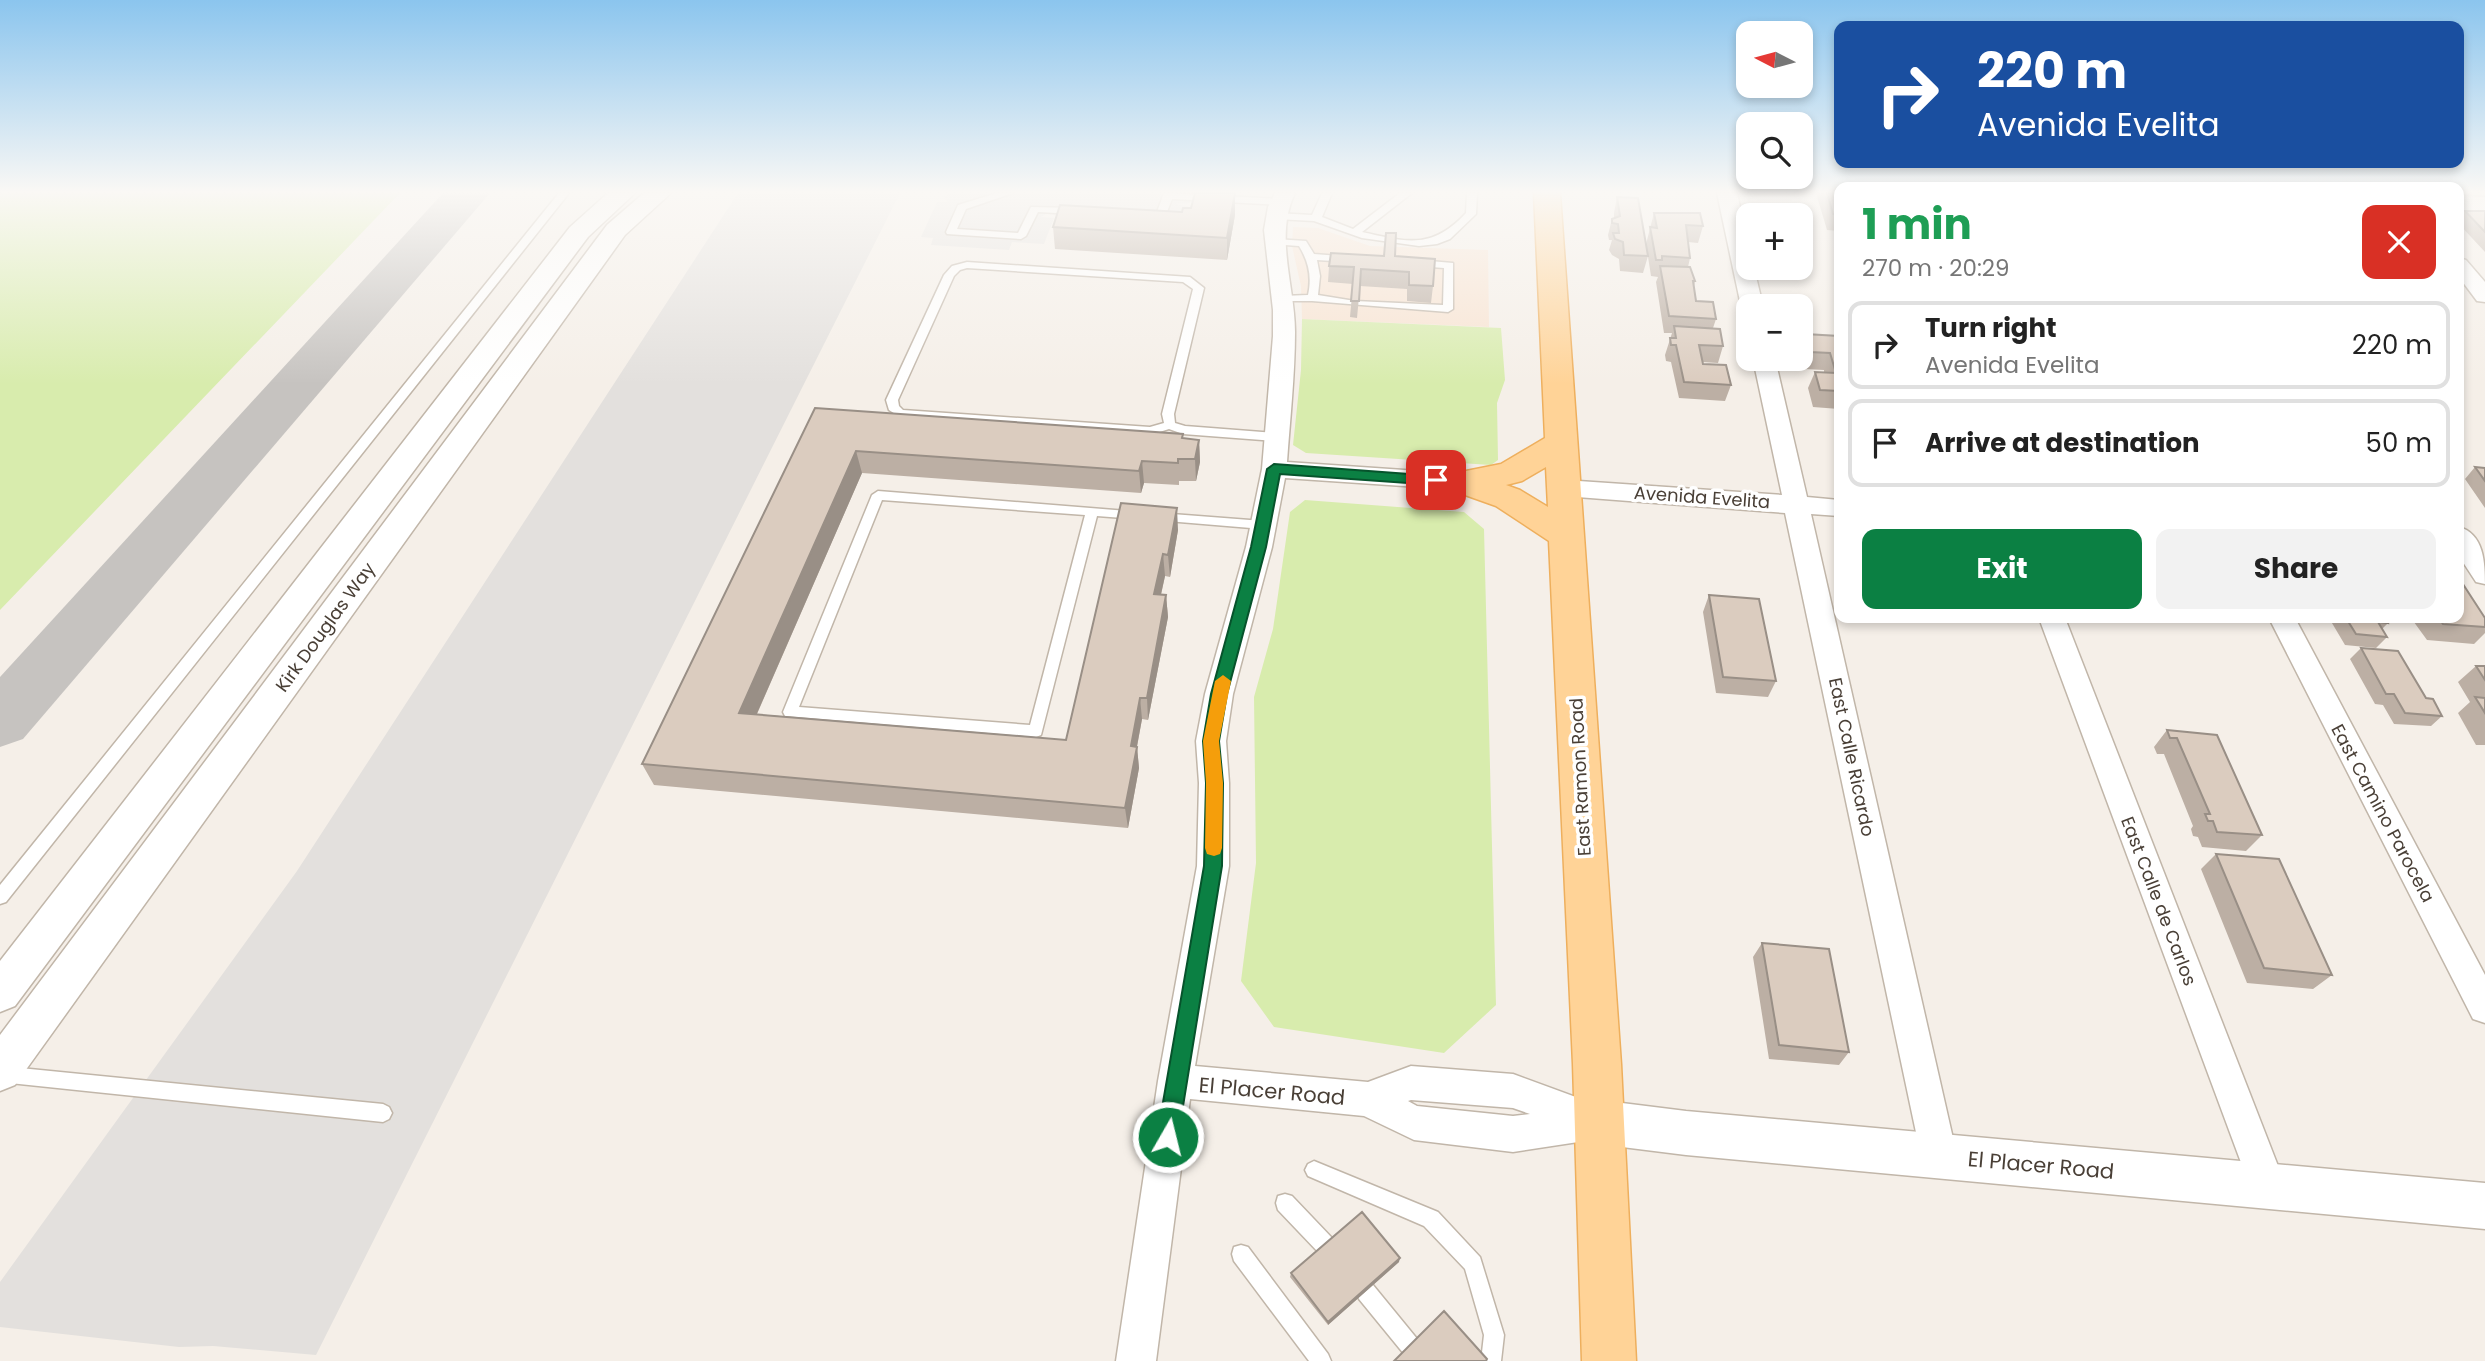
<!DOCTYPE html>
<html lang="en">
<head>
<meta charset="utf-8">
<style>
	:root { --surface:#fff; --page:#f2f2f2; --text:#222; --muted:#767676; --line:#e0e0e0; --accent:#0b8043 }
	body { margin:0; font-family:Poppins,sans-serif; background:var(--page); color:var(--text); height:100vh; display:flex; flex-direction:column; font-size:26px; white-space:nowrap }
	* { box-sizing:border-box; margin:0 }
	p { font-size:23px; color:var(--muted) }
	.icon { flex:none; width:38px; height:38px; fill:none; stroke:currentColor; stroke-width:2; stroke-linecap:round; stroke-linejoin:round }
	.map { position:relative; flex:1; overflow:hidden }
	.sheet { position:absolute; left:1834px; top:182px; width:630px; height:441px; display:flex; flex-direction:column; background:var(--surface); border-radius:14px; box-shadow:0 4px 10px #0003 }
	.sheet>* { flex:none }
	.banner { position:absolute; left:1834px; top:21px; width:630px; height:147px; border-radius:14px; box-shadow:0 4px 10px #0003; background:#1a4fa0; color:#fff; overflow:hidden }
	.needle { width:46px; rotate:276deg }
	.controls { position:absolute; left:1736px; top:21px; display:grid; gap:14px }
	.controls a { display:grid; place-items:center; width:77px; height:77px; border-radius:14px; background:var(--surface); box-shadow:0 4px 10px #0003; font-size:35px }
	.pin { position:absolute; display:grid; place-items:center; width:60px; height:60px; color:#fff; margin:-30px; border-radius:14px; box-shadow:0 4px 10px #0006 }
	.me { position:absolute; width:77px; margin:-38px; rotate:8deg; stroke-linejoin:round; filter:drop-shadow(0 0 5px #0008) }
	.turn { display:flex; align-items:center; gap:24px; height:147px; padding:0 28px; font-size:32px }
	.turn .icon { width:91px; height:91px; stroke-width:2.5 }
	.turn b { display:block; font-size:49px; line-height:60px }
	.round { display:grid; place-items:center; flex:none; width:74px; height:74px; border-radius:14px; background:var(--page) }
	.head { display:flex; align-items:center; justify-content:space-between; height:119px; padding:0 28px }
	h1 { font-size:42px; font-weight:700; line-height:52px; color:#1e9e55 }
	.primary-button { display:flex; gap:14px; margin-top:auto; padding:14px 28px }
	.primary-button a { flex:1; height:80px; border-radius:14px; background:var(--accent); color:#fff; font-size:28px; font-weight:700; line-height:80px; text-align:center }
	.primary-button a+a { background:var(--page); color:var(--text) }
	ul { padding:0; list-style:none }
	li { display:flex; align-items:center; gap:21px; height:88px; margin:0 14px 10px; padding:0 14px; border:4px solid var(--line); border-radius:14px }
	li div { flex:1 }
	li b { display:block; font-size:26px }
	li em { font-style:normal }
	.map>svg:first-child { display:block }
</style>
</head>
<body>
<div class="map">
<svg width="2485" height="1361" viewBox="0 0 2485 1361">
	<rect width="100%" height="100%" fill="#f5efe8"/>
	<!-- commercial -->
	<path fill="#f8e3d1" d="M1293,227L1318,228L1370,246L1488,250L1489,327L1302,319L1301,286L1292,246Z"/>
	<!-- green -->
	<path fill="#d8ecad" d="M0,193H400L0,610Z
		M1302,319L1501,328L1505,380L1497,403L1498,460L1491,465L1306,453L1293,445L1301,370Z
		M1305,500L1464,512L1484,529L1496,1005L1444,1053L1274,1027L1241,981L1256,863L1254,697L1273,629L1290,512Z"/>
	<!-- parking -->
	<path fill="#e3e0dd" d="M738,193H900L316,1355L213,1346L179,1347L0,1327V1282L297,871Z
		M954,193H1192L1190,203L1176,204L1189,207L1184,224L1046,214L1041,217L1054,218L1044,244L1012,242L1009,250L931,245L933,238L921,237L937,202H948L944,196Z"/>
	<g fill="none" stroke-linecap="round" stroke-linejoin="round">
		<!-- taxiway -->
		<path fill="#c6c3c0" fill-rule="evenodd" d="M443,193H490L23,739L0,747V677Z"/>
		<!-- service casing -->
		<g stroke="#c1b6a9" stroke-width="3">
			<path id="service" d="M559,193H569L6,902L0,904V885Z
				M997,193H1013L966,209L957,229L1018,233L1031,207L1075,208L1080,211L1075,214L1038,212L1026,236L1021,239L947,234L946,232L958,205Z
				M1164,193L1280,199L1285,202L1280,205L1172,199L1165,217L1143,216V212H1157Z
				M1322,193H1332L1322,217L1353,229L1400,193H1412L1362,232C1407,242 1432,250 1466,213L1467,193H1477L1476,214L1450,239L1437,244L1419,246L1362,238L1314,221L1276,219L1271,216L1276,213L1312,215Z
				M1275,239L1306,241L1314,254L1353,257V261L1349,262L1317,260L1320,276L1318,295L1355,301L1443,305L1444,268L1418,266L1413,263L1418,260L1453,263V309L1448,312L1312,301H1278L1277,299L1282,296L1308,295C1312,277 1309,262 1299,246L1271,244V240Z
				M967,262L1190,277L1204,288L1174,414L1175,423L1185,426L1276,433L1282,437L1276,441L1183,434L1169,429L1150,435L900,417L889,410L886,400L944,275L952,266ZM967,268L1183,282L1193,289L1162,414L1164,423L1150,427L903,410L899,406L898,400L954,276L960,270Z
				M878,491L1140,512L1142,515L1136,519L1097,516L1041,735L1036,737L785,716L783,712L872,495ZM882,500L1085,515L1030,725L799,707Z
				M1159,513L1263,521L1269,525L1263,529L1155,520L1153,517L1155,514Z
				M0,1066L383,1104L389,1107L392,1113L389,1119L383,1122L0,1082Z
				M1314,1161L1438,1212L1480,1257L1504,1335L1501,1361H1481L1484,1335L1465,1269L1424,1226L1308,1176L1305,1170L1308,1164Z
				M1285,1194L1292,1196L1333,1239L1335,1246L1333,1253L1326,1255L1319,1253L1278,1210L1276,1203L1278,1196Z
				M1241,1245L1248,1247L1328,1354L1331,1361H1309L1234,1261L1232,1254L1234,1247Z
				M1366,1282L1373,1285L1418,1340L1421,1347L1418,1354L1411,1357L1404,1354L1359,1299L1356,1292L1359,1285Z"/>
		</g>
		<!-- minor casing -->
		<g stroke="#c1b6a9" stroke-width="3">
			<path id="minor" d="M1275,193H1295C1274,236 1295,286 1295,332C1295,375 1290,419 1287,462L1463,474L1472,476L1475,482L1472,488L1463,490L1285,478L1272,547L1233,694L1226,741L1229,783V866L1195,1066L1368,1082L1411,1066L1513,1074L1611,1110L1616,1122L1611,1134L1598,1139L1513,1152L1414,1140L1364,1116L1190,1099L1156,1361H1116L1158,1081L1197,866L1199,783L1196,741L1205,694L1246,547L1262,469L1273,336V310L1264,230L1268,207ZM1411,1100L1513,1108L1530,1114L1513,1116L1417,1106L1408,1101Z
				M1717,193H1737L1748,243V268H1754L1763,306H1748V312L1741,306Z
				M2459,258L2466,260L2485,282V302L2477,301L2459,277Z
				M1753,359H1775L1807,497L1839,500V516L1811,514L1957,1156L1952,1169L1939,1174L1926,1169L1921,1156L1785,513L1564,496L1555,494L1552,488L1555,482L1564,480L1782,495Z
				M2459,527C2484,534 2485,563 2485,584L2476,582L2459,556Z
				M2039,618H2065L2285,1184L2280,1197L2267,1202L2254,1197L2249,1184Z
				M2269,618H2295L2485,975V1023L2473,1019Z"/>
		</g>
		<!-- tertiary casing -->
		<g stroke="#c1b6a9" stroke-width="3">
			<path id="tertiary" d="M608,193H635L588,237L15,1006L0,1012V961L570,227Z
				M644,193H671L625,235L15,1085L0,1091V1035L607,225Z
				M2459,196L2485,197V211L2459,210Z
				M1598,1100L1686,1111L2485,1183V1229L1686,1155L1598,1144L1582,1137L1576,1122L1582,1107Z"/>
		</g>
		<!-- primary casing -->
		<g stroke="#eeaf5d" stroke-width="3">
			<path id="primary" d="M1534,193H1560L1621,1064L1636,1361H1582L1573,1064L1549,541L1496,506L1451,490L1446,482L1451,474L1501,464L1545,438ZM1546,467L1548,507L1520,490L1506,485L1522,481Z"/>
		</g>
		<!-- service -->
		<use href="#service" fill="#fff" fill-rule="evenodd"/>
		<!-- minor -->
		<use href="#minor" fill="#fff" fill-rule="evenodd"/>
		<!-- tertiary -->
		<use href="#tertiary" fill="#fff" fill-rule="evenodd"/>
		<!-- primary -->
		<use href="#primary" fill="#ffd397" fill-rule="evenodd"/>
	</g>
	<!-- wall -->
	<path fill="#bcafa4" d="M1816,193H1839V231L1827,230Z
		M1617,197L1648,256L1643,273L1620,271L1619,259L1612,255L1609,250L1612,240H1609L1608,235L1612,219L1614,218V213Z
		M2465,211H2485V252L2459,224V219Z
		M1182,212L1235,215L1227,260L1055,249L1053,227Z
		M1654,213L1703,226L1698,243L1688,242L1690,258L1688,267L1695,281L1694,286L1696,301L1716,319L1713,328L1723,346L1718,363L1702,362L1703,364L1731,385L1725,401L1679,398L1671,362L1666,361L1665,355L1672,333H1664L1656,282L1658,277L1651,276L1646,244Z
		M1395,256L1433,286L1431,303L1407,301V289L1360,286L1357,318L1350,317L1353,284L1328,282L1329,266Z
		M1805,334L1839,336V409L1813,407L1808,388L1815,372H1824V370L1804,369L1801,357V346Z
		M815,408L1199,440L1200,462L1196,481H1179V485L1144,483L1141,493L862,473L757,714L1066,740L1121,503L1178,530L1170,577L1165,576L1161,595H1166L1168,617L1148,720L1142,719L1137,747L1139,768L1128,828L654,785L642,764Z
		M2475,467L2485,468V508L2465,479Z
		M1709,595L1776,681L1768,697L1716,693L1703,612Z
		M2329,618H2386L2388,623L2382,629L2387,637L2376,648L2345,645Z
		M2411,618H2485V633L2474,644L2427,640Z
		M2361,648L2426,698L2442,716L2431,726L2394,724L2383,705L2375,704L2350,659Z
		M2476,666H2485V745H2476L2458,713L2470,702L2458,682Z
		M2167,730L2217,735L2262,835L2246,851L2202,847L2198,837L2193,836L2191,829L2193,826L2164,754H2157L2154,747Z
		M2216,854L2332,975L2313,989L2247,983L2201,869Z
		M1762,943L1849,1052L1839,1065L1769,1059L1753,957Z
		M1399,1262L1328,1325L1290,1277L1291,1273Z"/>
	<!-- shaded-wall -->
	<path fill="#998f86" d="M1235,193V215L1227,260V238Z
		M1199,440L1200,462L1196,481L1195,459Z
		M856,451L862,473L748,734L739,713Z
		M1142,461L1144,483L1141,493L1139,471Z
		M1177,508L1178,530L1170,577L1168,555Z
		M1163,554L1165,576L1156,616L1154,594Z
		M1166,595L1168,617L1148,720L1147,698Z
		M1140,698L1142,719L1133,767L1131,746Z
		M1137,747L1139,768L1128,828L1125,808Z
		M1400,1258L1399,1262L1328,1325V1322Z"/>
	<!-- building -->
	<path fill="#dbccbf" stroke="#998f86" stroke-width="2" d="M1195,193H1235L1227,238L1053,227L1060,205L1182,212L1183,208H1191Z
		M1827,193H1839V214H1833Z
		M1617,197L1638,198L1648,256L1624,255L1623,242L1615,239L1613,233H1619L1618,224L1612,223V219L1620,216Z
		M2465,211H2485V232Z
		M1654,213H1700L1703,226L1686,225L1690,258L1662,256V260H1656L1650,227L1657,228Z
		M1386,233H1396L1395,256L1435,259L1433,286L1409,285V272L1361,269L1359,301H1351L1354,267L1329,266L1331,253L1384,256Z
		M1660,266L1690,267L1695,281H1693L1696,301L1713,302L1716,319L1669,316Z
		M1674,326L1720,329L1723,346L1699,345L1703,364L1726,365L1731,385L1684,382L1676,345H1671L1670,338H1676Z
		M1805,334L1839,336V391L1820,390L1815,372L1836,373L1830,353L1810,352Z
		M815,408L1183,434L1182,438L1199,440L1195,459H1178V463L1142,461L1139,471L856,451L739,713L1066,740L1121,503L1177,508L1168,555L1163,554L1154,594L1166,595L1147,698H1140L1131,746L1137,747L1125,808L642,764Z
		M2475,467L2485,468V481Z
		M2459,578L2485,618V627L2443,624L2439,618H2459Z
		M1709,595L1759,599L1776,681L1723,677Z
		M2346,618H2386L2388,623L2378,622L2387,637L2356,634Z
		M2361,648L2398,651L2426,698L2433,699L2442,716L2405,713L2394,694H2386Z
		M2476,666H2485V680Z
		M2475,697L2485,698V713Z
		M2167,730L2217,735L2262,835L2217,832L2213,821H2208L2205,814H2210L2177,738H2170Z
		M2216,854L2279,859L2332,975L2264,968Z
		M1762,943L1829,949L1849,1052L1779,1045Z
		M1362,1212L1400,1258L1328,1322L1291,1273Z
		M1444,1311L1487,1359L1486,1361H1394Z"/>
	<!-- sky -->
	<linearGradient id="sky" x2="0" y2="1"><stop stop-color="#8bc5ee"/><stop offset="0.5" stop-color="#faf8f5"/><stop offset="1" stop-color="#faf8f5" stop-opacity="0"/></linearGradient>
	<rect width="2485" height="384" fill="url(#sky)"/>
	<!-- route -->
	<path fill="#0b8043" stroke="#07532c" stroke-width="2" d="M1274,464L1436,476L1443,480L1436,485L1280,474L1266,547L1227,694L1219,741L1223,783L1222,866L1178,1137L1175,1144L1168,1147L1160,1144L1157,1137L1204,866L1206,783L1203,741L1211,694L1251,547L1267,469Z"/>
	<!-- slow -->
	<path fill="#f59e0b" d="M1223,675L1231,681L1219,741L1223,783L1222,848L1220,854L1214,856L1207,854L1205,848L1206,783L1203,741L1215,681Z"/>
	<g text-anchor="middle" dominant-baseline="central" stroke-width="7" stroke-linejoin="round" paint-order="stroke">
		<!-- street labels -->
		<g font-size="18" fill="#493f36" stroke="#fff">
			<text transform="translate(1702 497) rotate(4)">Avenida Evelita</text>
			<text transform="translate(325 627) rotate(-54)">Kirk Douglas Way</text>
			<text transform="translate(1852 757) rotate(78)">East Calle Ricardo</text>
			<text transform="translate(1580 777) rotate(-93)">East Ramon Road</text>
			<text transform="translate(2383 813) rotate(62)">East Camino Parocela</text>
			<text transform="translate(2159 901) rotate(69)">East Calle de Carlos</text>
		</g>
		<!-- near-street labels -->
		<g font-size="21" fill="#493f36" stroke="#fff">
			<text transform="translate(1272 1091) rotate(5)">El Placer Road</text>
			<text transform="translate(2041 1165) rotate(5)">El Placer Road</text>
		</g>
	</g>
</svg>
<div class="controls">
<a><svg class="needle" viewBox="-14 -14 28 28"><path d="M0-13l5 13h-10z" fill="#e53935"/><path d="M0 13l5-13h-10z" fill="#767676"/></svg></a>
<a><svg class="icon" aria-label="search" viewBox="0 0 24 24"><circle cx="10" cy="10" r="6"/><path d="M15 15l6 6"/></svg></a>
<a>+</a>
<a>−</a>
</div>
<div class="pin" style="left:1436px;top:480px;background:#d93025"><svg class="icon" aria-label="arrive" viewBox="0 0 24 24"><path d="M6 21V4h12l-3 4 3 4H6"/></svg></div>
<svg class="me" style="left:1168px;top:1137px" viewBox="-20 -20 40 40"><circle r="17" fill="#0b8043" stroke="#fff" stroke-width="3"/><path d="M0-11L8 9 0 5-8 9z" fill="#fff"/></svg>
<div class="banner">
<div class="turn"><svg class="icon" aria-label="right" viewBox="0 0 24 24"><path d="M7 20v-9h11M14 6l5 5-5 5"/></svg><div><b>220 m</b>Avenida Evelita</div></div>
</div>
<section class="sheet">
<div class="head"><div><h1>1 min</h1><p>270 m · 20:29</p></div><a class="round" style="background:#d93025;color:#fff"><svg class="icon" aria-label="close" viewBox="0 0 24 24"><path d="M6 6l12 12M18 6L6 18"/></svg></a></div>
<ul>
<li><svg class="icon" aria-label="right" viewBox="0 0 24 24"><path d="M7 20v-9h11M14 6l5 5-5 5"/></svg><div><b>Turn right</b><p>Avenida Evelita</p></div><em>220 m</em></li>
<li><svg class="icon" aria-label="arrive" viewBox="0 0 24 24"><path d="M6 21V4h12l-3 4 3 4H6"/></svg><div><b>Arrive at destination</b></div><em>50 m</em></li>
</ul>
<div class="primary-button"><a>Exit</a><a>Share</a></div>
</section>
</div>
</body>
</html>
